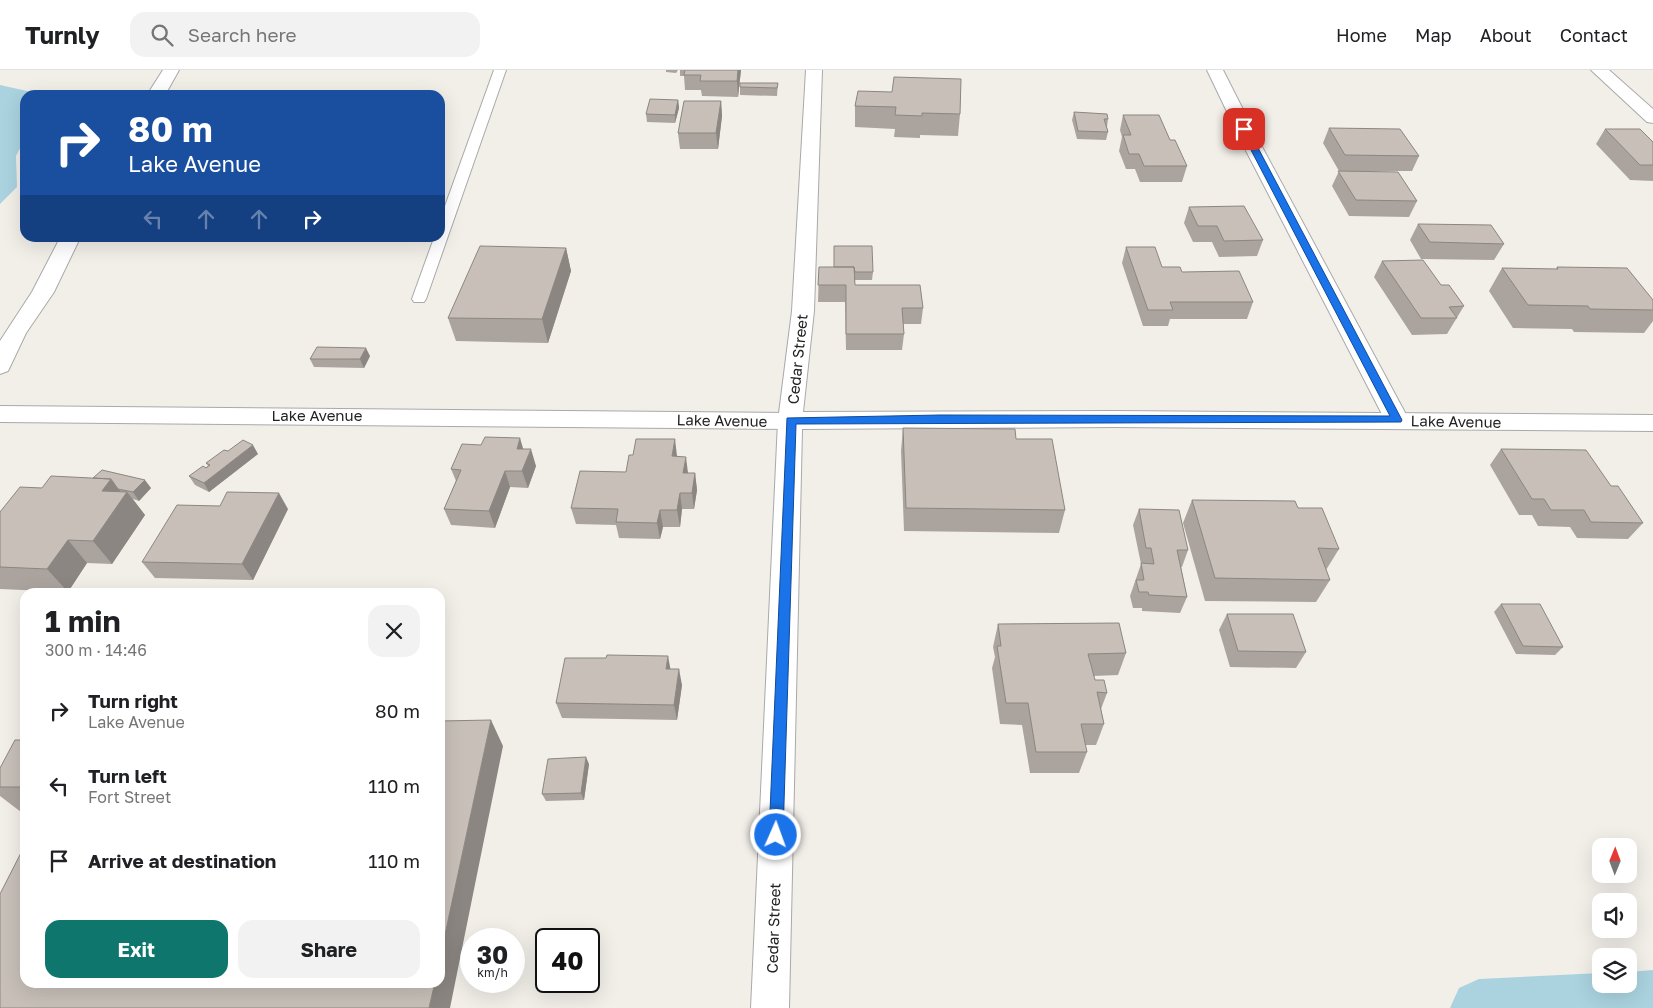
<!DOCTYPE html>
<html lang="en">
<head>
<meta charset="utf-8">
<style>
	:root { --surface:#fff; --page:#f2f2f2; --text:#202124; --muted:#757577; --line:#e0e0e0; --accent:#0f766e }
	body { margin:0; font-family:"Golos Text",sans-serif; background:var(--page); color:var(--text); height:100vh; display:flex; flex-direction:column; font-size:19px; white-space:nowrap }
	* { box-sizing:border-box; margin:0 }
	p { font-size:16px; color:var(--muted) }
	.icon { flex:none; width:28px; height:28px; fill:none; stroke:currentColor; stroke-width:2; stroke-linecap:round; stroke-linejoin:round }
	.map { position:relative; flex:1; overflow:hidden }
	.side { position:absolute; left:20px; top:518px; width:425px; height:400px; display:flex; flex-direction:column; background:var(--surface); border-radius:15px; box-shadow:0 5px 20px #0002 }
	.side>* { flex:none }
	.top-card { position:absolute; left:20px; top:20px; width:425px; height:152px; border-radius:15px; box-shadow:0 5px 20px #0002; background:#1a4fa0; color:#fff; overflow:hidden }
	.needle { width:32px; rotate:1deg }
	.buttons { position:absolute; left:1592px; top:768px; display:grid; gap:10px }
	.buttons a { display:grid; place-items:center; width:45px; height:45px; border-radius:10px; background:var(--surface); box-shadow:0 5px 20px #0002; font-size:25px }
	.speed { position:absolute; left:460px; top:858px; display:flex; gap:10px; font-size:25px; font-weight:700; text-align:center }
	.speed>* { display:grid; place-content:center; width:65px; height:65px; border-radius:50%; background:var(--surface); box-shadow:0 5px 20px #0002; line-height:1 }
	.speed small { font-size:12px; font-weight:400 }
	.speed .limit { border:2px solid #111; border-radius:8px; background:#fff; color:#111 }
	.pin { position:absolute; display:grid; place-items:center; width:42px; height:42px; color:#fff; margin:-21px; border-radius:10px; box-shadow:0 2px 8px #0006 }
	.me { position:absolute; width:55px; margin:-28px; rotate:2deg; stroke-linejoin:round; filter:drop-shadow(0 0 4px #0008) }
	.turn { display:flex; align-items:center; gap:18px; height:105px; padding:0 25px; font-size:22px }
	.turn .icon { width:65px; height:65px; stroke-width:2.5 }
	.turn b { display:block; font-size:35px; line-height:42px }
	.lanes { display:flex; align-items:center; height:48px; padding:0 25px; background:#0003; justify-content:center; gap:25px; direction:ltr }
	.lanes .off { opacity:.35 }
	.round { display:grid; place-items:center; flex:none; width:52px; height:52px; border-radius:15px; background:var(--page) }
	.overview { display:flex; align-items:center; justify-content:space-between; height:85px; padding:0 25px }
	h1 { font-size:30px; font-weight:700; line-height:38px }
	.button { display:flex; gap:10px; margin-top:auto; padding:10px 25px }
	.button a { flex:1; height:58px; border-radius:15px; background:var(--accent); color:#fff; font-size:20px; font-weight:700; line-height:58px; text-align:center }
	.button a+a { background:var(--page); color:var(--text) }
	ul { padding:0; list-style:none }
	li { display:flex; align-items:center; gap:15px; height:75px; padding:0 25px }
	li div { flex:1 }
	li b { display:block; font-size:19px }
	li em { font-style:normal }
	header { display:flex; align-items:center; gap:30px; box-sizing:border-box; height:70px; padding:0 25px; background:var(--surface); border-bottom:1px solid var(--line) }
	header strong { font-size:24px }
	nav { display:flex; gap:28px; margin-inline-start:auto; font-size:18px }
	.search { width:350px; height:45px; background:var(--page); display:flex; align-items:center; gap:12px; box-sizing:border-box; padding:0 18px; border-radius:15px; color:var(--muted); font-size:19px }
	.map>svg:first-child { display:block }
</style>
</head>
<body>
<header>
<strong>Turnly</strong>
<div class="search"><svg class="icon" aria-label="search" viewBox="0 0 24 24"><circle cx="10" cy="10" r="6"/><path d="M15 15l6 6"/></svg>Search here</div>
<nav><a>Home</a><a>Map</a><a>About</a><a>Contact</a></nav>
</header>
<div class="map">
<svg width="1653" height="938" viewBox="0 0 1653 938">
	<rect width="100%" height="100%" fill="#f2efe9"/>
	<!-- water -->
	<path fill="#aad3df" d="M0,15L45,25H25V69L16,86L17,117L0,134Z"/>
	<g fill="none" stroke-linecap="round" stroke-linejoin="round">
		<!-- canal -->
		<path fill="#aad3df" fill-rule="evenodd" d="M1653,900V938H1450L1459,918L1479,909L1601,903V914H1629V902Z"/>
		<!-- service casing -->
		<g stroke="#a9a9a9" stroke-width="2">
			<path id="service" d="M494,0H506L426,229L424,232H414L412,229L434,168H440V150Z"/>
		</g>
		<!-- minor casing -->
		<g stroke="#a9a9a9" stroke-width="2">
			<path id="minor" d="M163,0H179L165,25H147Z
				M1207,0H1223L1260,73L1409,350L1406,356L1397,358L1388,356L1385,350L1242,73Z
				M1591,0H1609L1653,39V53L1647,52Z
				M60,168H80L54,222L26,263L8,301L0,304V271L32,222Z
				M0,336L790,343L799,345L802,351L799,357L790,359L0,352Z"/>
		</g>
		<!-- tertiary casing -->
		<g stroke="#a9a9a9" stroke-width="2">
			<path id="tertiary" d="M806,0H822L814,241L803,342L1114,341L1653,345V361L1114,357L802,359L789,938H751L778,351L792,241Z"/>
		</g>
		<!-- service -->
		<use href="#service" fill="#fff" fill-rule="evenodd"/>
		<!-- minor -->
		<use href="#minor" fill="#fff" fill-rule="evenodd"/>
		<!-- tertiary -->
		<use href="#tertiary" fill="#fff" fill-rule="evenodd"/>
	</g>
	<!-- wall -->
	<path fill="#aba49e" d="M666,0H678L676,3L666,2Z
		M680,0H741L738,27L702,26L701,20H685L684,6H680Z
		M778,13L777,26L740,25V17Z
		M858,21L960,44L958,66L920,65V68L894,67L895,59L855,57V36Z
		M678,30L679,38L675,53L647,52L646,44Z
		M721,31L722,46L718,79H680L678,63Z
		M1074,42L1108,49L1107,57L1108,62L1106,70L1077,69L1072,50Z
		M1123,45L1170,70L1187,96L1182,112H1140L1135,99H1126L1119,81L1122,67L1120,60Z
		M1329,58L1419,86L1412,101H1362L1417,131L1409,147L1349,146L1332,116L1339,101L1323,73Z
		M1605,59L1653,72V111L1630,110L1596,74Z
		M1189,137L1263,170L1257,186L1219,187L1212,172H1193L1184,153Z
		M1418,154L1504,174L1494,190L1421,189L1410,170Z
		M1126,177L1162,197L1182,202L1253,232L1247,249H1170L1168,256H1143L1122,193Z
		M566,178L571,201L548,273L456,271L448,248Z
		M1382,191L1441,215L1464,236L1447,264L1412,265L1374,207Z
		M819,197L873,202L872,210H855V215L923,238L921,254H903L904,264L902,280H846L845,232H818Z
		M1557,197L1653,230V251L1644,263L1574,262L1572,259L1513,258L1489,221L1502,198L1556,199Z
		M370,286L364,298L314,297L310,289Z
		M903,358L1065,440L1059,463L904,461L901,381Z
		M481,375L524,379L536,396L528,418L510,417L495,458L451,455L444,439L456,411L451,399Z
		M1501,379L1611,416L1643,453L1628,469L1577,468L1570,457L1538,456L1532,445H1519L1490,395Z
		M228,381L258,384L209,422L195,415L189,406L208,396L206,393Z
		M633,385L677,386L688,403H695L697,420L694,439H682L680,457H663L660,469L619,468L616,455L576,454L571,438L626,402Z
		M93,408L151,418L139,431L133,429L145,445L112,494L87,493L68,522L0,519V442L42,418Z
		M1192,430L1298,438L1339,479L1326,500L1330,510L1316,532L1205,531L1183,453Z
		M288,439L253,510L155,508L142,492Z
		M1139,439L1188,480L1182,497H1181L1187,527L1180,543L1142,541V538H1133L1130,526L1141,494L1133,455Z
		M1501,534L1563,577L1555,585L1516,584L1494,542Z
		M1227,544L1306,582L1296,598L1230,597L1219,560Z
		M998,554L1126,583L1118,605L1093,606L1095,610L1107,623L1101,639L1104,654L1096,675H1085L1087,682L1079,703H1030L1022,655L1000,654L992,598L995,587L993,577Z
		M671,599L682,615L677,650L562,648L556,633Z
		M25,670V742H21L0,726V698Z
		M589,694L584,730L546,731L542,724Z"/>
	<!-- shaded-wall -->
	<path fill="#8b8681" d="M738,0H741L738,27L737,11Z
		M678,30L679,38L675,53V45Z
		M721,31L722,46L718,79L716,63Z
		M566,178L571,201L548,273L542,249Z
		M366,278L370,286L364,298L360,289Z
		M520,368L525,385L517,379Z
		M675,369L677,386L674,403L672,386Z
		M253,375L258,384L209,422L204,413Z
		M531,379L536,396L528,418L522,401Z
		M686,387L688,403H683Z
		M505,401L510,417L495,458L489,441Z
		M695,403L697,420L694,439L692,423Z
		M111,409L124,426L127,422L145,445L112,494L93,471L102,421Z
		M145,410L151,418L139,431L133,422Z
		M279,423L288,439L253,510L242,494Z
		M680,423L682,439L680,457L677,440Z
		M660,440L663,457L660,469L657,453Z
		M68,470L87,493L68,522L47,499Z
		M668,586L671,602L666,599Z
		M679,599L682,615L677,650L674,635Z
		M491,650L503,676L450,938H429L435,912H440V888Z
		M586,687L589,694L584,730L581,723Z"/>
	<!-- building -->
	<path fill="#c7bfb8" stroke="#8b8681" d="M685,0H738L737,11H700L701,5H684Z
		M894,7L961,9L960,44L922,43V46L895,45L896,37L855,36L858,21L892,22Z
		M740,13H778L777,18L740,17Z
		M650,29L678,30L675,45L646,44Z
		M684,31H721L716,63H678Z
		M1074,42L1107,44L1108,49H1104L1108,62L1078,61Z
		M1123,45H1159L1170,70H1175L1187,96H1144L1139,84H1129L1123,65H1131Z
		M1329,58L1400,59L1419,86L1345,85Z
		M1605,59H1640L1653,72V95H1640Z
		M1338,101L1398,102L1417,131L1356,130Z
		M1244,136L1263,170L1224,171L1217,156H1198L1189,137Z
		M1418,154L1491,155L1504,174L1430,172Z
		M480,176L566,178L542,249L448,248Z
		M834,176H872L873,202H855L854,197H834Z
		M1126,177H1155L1162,197H1180L1182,202L1239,201L1253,232H1170L1173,240H1148Z
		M1423,190L1441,215H1449L1464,236L1449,237L1457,248H1421L1382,191Z
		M819,197H854L855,215H920L923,238H902L904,264H846V215H818Z
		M1557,197L1627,198L1653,230V240L1590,239L1588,236L1528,235L1502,198L1558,199Z
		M317,277L366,278L360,289H310Z
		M903,358L1015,359L1016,369H1052L1065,440L906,438Z
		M485,367L520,368L517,379H531L522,401H505L489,441L444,439L461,400L451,399L462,374L481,375Z
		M636,369H675L672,386L686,387L683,403H695L692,423H680L677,440H660L657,453L616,452L618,439L571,438L580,401L626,402L629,385H633Z
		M243,370L253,375L204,413L189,406L203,396L206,398L210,395L206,393L224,380L228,381Z
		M1501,379L1586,380L1611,416H1618L1643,453L1591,452L1584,440H1551L1544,429H1532Z
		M102,400L145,410L133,422L118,419L111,409L93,408Z
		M51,406L111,409L102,421L127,422L93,471L68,470L47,499L0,497V442L20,417L42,418Z
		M227,422L279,423L242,494L142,492L177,435L220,436Z
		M1192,430L1295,431L1298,438H1322L1339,479L1318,478L1330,510L1215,508Z
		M1139,439L1179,440L1188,480H1177L1187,527L1149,525L1148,522H1139L1136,510H1144L1141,493L1154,494L1151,478H1146Z
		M1501,534H1540L1563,577L1523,576Z
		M1227,544H1293L1306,582L1238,581Z
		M1119,553L1126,583L1088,584L1095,610H1104L1107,623L1097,622L1104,654H1081L1087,682H1036L1028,633H1006L997,576H1001L998,554Z
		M607,585L668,586L666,599H679L674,635L556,633L565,588H606Z
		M491,650L440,888V651Z
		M15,670H25V717H0V698Z
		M586,687L581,723L542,724L548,689Z
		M25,775V912H435L429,938H0V824Z"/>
	<!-- route -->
	<path fill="#1a73e8" stroke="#114b97" d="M1244,56L1248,59L1402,350L1401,352L796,354L783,765L781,770L776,772L771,770L769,765L787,348L940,345L1390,346L1240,59Z"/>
	<g text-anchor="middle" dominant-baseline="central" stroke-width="4" stroke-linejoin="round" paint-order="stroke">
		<!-- street labels -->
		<g font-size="15" fill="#222" stroke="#fff">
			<text transform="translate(797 289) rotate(-84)">Cedar Street</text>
			<text x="317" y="345">Lake Avenue</text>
			<text transform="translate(722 350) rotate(1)">Lake Avenue</text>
			<text transform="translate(1456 351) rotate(1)">Lake Avenue</text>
			<text transform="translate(773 858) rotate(-88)">Cedar Street</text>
		</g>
	</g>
</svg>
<div class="buttons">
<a><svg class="needle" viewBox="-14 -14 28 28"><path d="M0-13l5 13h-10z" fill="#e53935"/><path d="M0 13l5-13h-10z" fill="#757577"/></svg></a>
<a><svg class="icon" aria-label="sound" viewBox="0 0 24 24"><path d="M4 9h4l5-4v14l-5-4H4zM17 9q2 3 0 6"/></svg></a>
<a><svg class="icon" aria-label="layers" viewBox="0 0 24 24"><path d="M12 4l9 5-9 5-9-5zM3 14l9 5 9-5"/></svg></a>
</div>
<div class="speed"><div>30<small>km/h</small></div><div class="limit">40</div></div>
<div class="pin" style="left:1244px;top:59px;background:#d93025"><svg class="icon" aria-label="arrive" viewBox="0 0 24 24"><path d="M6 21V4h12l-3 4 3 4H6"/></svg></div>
<svg class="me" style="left:776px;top:765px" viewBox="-20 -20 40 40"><circle r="17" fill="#1a73e8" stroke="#fff" stroke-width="3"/><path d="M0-11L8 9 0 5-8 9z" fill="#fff"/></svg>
<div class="top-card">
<div class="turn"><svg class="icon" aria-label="right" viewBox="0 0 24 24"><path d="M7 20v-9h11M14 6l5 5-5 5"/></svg><div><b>80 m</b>Lake Avenue</div></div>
<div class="lanes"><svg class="icon off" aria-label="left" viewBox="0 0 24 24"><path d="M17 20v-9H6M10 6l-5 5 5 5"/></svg><svg class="icon off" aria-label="ahead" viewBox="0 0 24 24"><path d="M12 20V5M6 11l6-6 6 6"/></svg><svg class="icon off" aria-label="ahead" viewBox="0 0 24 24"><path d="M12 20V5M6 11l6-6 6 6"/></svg><svg class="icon" aria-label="right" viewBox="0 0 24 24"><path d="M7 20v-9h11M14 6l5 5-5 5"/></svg></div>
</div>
<section class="side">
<div class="overview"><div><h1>1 min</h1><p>300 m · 14:46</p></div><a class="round"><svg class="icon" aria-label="close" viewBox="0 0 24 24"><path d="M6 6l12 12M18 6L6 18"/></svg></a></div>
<ul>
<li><svg class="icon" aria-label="right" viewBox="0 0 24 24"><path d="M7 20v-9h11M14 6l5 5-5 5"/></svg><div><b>Turn right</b><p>Lake Avenue</p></div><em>80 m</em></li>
<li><svg class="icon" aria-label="left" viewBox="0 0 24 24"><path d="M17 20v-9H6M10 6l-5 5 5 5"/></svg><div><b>Turn left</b><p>Fort Street</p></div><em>110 m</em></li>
<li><svg class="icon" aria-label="arrive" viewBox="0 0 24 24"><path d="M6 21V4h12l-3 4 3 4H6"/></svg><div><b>Arrive at destination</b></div><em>110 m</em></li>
</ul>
<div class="button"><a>Exit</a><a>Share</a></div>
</section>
</div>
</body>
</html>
